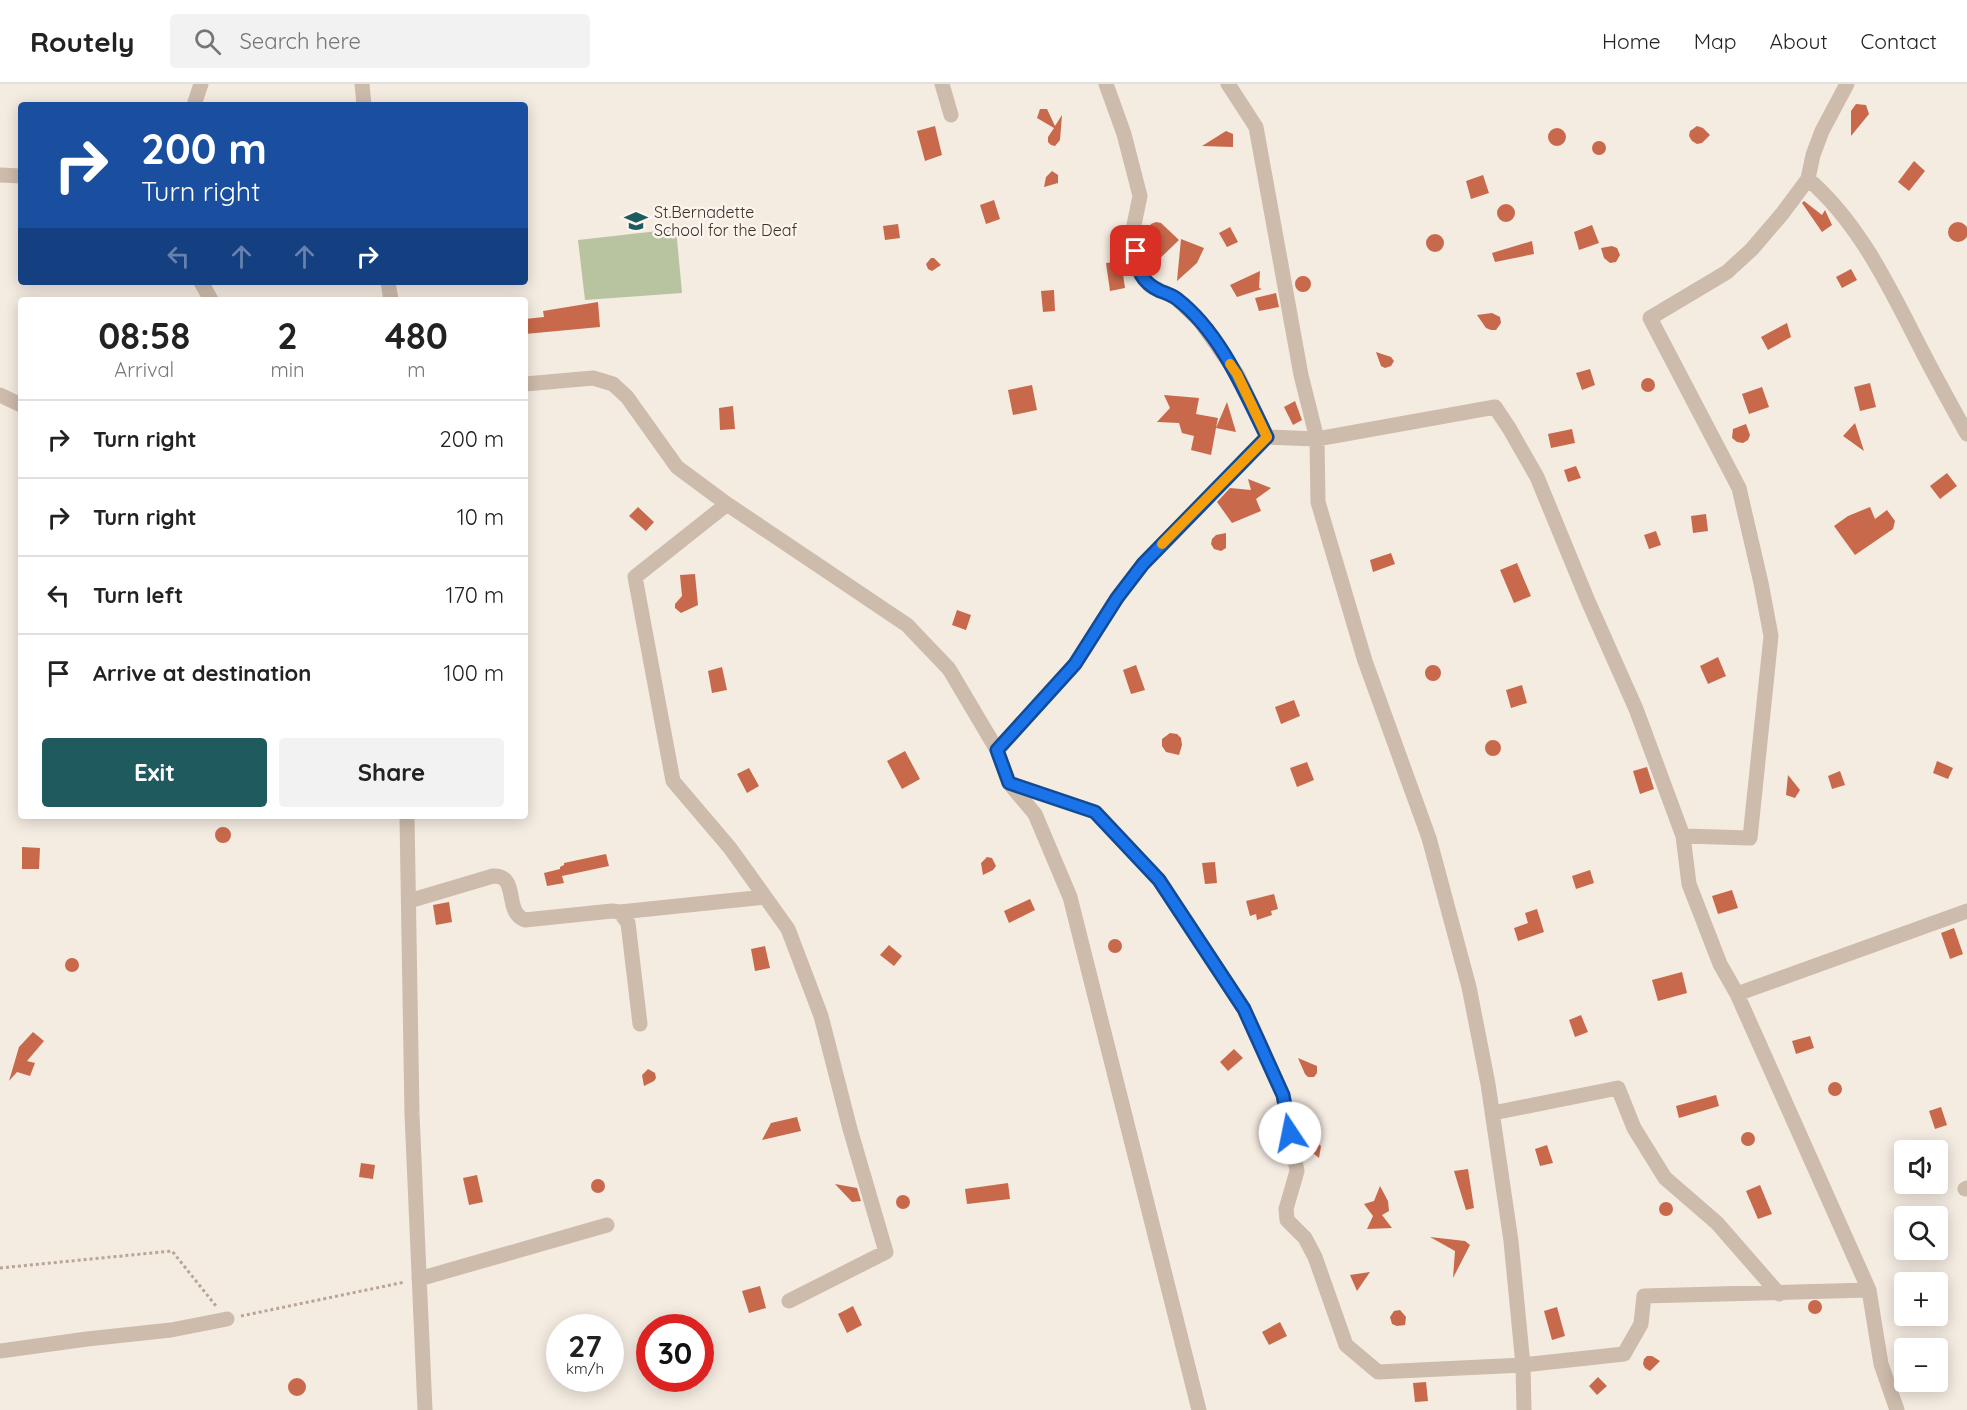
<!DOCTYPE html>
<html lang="en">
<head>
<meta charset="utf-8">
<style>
	:root { --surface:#fff; --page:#f2f2f2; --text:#222; --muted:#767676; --line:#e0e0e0; --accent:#1f5a5e }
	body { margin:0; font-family:Quicksand,sans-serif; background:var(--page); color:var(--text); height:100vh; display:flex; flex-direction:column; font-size:22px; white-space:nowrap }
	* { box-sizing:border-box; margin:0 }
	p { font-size:20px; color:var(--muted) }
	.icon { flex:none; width:33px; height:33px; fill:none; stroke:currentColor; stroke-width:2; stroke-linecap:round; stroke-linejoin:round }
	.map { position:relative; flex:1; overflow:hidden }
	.side { position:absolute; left:18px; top:213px; width:510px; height:522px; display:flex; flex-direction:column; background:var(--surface); border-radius:6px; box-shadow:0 3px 15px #0003 }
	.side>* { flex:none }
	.guide { position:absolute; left:18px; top:18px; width:510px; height:183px; border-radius:6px; box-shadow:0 3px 15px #0003; background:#1a4fa0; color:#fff; overflow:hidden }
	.tools { position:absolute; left:1894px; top:1056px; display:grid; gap:12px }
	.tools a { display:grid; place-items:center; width:54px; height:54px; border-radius:6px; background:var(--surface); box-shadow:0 3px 15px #0003; font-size:30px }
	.speed { position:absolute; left:546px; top:1230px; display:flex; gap:12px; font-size:30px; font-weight:700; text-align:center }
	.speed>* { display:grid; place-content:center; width:78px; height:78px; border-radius:50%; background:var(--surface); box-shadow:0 3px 15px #0003; line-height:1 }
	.speed small { font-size:15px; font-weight:400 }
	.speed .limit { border:9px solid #d22; background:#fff; color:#111 }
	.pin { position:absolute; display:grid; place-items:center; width:51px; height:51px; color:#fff; margin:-26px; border-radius:12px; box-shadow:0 3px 9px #0006 }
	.me { position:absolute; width:66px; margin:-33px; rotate:349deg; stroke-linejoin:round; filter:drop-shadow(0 0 4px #0008) }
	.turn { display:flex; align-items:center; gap:21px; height:126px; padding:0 24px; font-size:27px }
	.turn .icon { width:78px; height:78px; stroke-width:2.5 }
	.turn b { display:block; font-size:42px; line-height:51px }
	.lanes { display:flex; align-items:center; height:57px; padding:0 24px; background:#0003; justify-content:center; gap:30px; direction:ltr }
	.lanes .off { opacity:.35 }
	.eta { display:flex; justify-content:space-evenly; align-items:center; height:102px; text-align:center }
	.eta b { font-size:36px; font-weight:700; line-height:42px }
	.primary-button { display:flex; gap:12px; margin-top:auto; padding:12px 24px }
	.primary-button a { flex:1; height:69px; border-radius:6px; background:var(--accent); color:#fff; font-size:24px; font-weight:700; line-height:69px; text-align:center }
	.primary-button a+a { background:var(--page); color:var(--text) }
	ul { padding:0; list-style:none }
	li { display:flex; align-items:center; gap:18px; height:78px; padding:0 24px; border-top:2px solid var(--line) }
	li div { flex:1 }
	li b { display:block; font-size:22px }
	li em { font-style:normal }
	header { display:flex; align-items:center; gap:36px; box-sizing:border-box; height:84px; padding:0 30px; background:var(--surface); border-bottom:2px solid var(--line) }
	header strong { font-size:28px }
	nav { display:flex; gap:33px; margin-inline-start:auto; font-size:21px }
	.search { width:420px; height:54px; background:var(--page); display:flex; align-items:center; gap:15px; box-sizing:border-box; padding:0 21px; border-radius:6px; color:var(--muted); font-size:22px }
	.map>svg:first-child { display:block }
</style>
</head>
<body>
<header>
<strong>Routely</strong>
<div class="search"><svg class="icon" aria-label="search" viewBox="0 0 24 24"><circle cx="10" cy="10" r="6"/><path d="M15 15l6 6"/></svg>Search here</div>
<nav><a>Home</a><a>Map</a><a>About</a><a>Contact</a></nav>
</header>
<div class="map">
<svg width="1967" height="1326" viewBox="0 0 1967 1326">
	<rect width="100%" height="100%" fill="#f4ebe1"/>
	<!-- green -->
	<path fill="#b8c4a0" d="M676,145L682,209L585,216L578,156Z"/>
	<!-- building -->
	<path fill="#c8694b" d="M1856,20L1866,21L1869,30L1851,52V27Z
		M1040,25H1047L1055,42L1062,31L1060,56L1055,62L1051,61L1048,58V53L1054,44L1037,34Z
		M935,42L942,71L925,77L917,47Z
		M1697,42L1703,44L1710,51L1702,59L1697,60L1692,57L1689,52L1690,47Z
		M1548 53a9 9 0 1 1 18 0a9 9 0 1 1-18 0Z
		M1226,47L1233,50V63L1202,62Z
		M1592 64a7 7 0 1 1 14 0a7 7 0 1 1-14 0Z
		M1914,77L1925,87L1909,107L1898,98Z
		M1052,87L1058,91V99L1044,103L1046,93Z
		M1483,91L1489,109L1471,115L1466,97Z
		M994,116L1000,135L986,140L980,121Z
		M1804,117L1822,131L1825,126L1832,141L1822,148L1802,119Z
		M1497 129a9 9 0 1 1 18 0a9 9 0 1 1-18 0Z
		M1156,138L1161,139L1179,156L1150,184L1151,164L1145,160L1144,151L1146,150L1151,140Z
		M1948 148a10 10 0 1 1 20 0a10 10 0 1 1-20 0Z
		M898,140L900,154L885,156L883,142Z
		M1592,141L1599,159L1579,166L1574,148Z
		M1230,143L1238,158L1227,163L1219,149Z
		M1426 159a9 9 0 1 1 18 0a9 9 0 1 1-18 0Z
		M1181,155L1204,164L1197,179L1177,197Z
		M1532,157L1534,170L1495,178L1492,169Z
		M1612,162L1617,164L1620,171L1616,178L1610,179L1604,174L1601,164Z
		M931,174H934L941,181L932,187L928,185L926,180Z
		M1121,177L1125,204L1110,207L1106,179Z
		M1851,185L1857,196L1842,204L1836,193Z
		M1260,187L1259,204L1262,205L1237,213L1230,201Z
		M1295 200a8 8 0 1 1 16 0a8 8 0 1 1-16 0Z
		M1054,206L1055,227L1043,228L1041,207Z
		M1276,209L1279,223L1259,227L1255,214Z
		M598,218L600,243L525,250V235L544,233L543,227Z
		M1492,229L1500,233L1501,239L1496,246H1491L1486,244L1477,231Z
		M1787,239L1791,253L1768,266L1761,253Z
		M1376,268L1391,273L1394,277L1391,282L1385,284L1381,282Z
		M1590,285L1595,301L1582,306L1576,289Z
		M1641 301a7 7 0 1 1 14 0a7 7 0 1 1-14 0Z
		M1870,299L1876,323L1860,327L1854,303Z
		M1032,301L1037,326L1013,331L1008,306Z
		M1762,303L1769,323L1749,330L1742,310Z
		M1164,311L1199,314L1196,330L1218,334L1216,344L1227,318L1236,348L1216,344L1211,371L1191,366L1194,352L1182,349L1179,339L1157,338L1170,324Z
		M1295,317L1302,336L1293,341L1284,323Z
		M733,322L735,345L720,346L719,324Z
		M1855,339L1864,367L1843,352Z
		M1746,340L1750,351L1748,356L1743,359L1737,358L1732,354L1733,345Z
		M1572,345L1575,359L1551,364L1548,350Z
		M1576,382L1581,394L1568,398L1564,386Z
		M1947,389L1957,402L1940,415L1930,402Z
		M1248,395L1271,404L1256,415L1261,427L1232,439L1217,418L1230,404L1251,406Z
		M638,423L654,438L646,447L629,432Z
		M1870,423L1875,435L1887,426L1895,437L1893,445L1855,471L1834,442L1848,432Z
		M1706,430L1708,447L1693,449L1691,432Z
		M1656,447L1661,461L1649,465L1644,451Z
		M1226,449V464L1221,467L1214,465L1211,460L1212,455L1216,451Z
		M1391,469L1395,480L1373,488L1370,476Z
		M1517,479L1531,512L1514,519L1500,486Z
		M695,490L698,521L681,529L675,524V520L682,512L680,491Z
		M957,526L971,531L966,546L952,541Z
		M1718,573L1726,592L1708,600L1700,582Z
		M1136,581L1145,606L1131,610L1123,586Z
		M1425 589a8 8 0 1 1 16 0a8 8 0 1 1-16 0Z
		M722,583L727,606L712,609L708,587Z
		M1522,601L1527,619L1511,624L1506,606Z
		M1294,616L1300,632L1281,640L1275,623Z
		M1170,649L1177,650L1181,654L1182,661L1179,671L1166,668L1162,662V655Z
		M1485 664a8 8 0 1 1 16 0a8 8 0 1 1-16 0Z
		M905,667L920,695L902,705L887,677Z
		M1937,677L1953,684L1948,695L1933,689Z
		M1307,678L1314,696L1297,703L1290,684Z
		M1647,683L1654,705L1640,710L1633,687Z
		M749,684L759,702L747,709L737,690Z
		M1840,687L1845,701L1832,705L1828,692Z
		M1788,691L1800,706L1795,714L1786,711Z
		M215 751a8 8 0 1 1 16 0a8 8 0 1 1-16 0Z
		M22,763L40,764L39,785H22Z
		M606,770L609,782L562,792L564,799L547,802L544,789L560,785V783L564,781V779Z
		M987,773L992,774L996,782L993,786L983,791L981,779Z
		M1215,778L1217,799L1205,800L1202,779Z
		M1590,786L1594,799L1576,805L1572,792Z
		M1732,806L1738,824L1718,830L1712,812Z
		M1274,810L1278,825L1271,827L1272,831L1257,836L1256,830L1250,832L1246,817Z
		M1030,815L1035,826L1009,839L1004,827Z
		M449,818L452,838L436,841L433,821Z
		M1537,825L1544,848L1518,857L1514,844L1528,839L1525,829Z
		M1954,844L1963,870L1950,875L1941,849Z
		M1108 862a7 7 0 1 1 14 0a7 7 0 1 1-14 0Z
		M889,861L902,872L894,882L880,871Z
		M765,862L770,884L755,887L751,865Z
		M65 881a7 7 0 1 1 14 0a7 7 0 1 1-14 0Z
		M1682,888L1687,909L1658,917L1652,896Z
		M1581,931L1588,948L1575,953L1569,936Z
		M33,948L44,957L27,977L35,979L30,992L17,988L9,997L19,963Z
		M1810,952L1814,964L1796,970L1792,957Z
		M1234,965L1243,974L1228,987L1220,978Z
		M1298,974L1317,982V989L1314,993H1308L1305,990Z
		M648,985L655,989L656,994L654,997L644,1002L642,991Z
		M1828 1005a7 7 0 1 1 14 0a7 7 0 1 1-14 0Z
		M1716,1011L1719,1022L1679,1034L1676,1022Z
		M1941,1023L1947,1041L1935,1045L1929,1027Z
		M797,1033L801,1047L762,1056L771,1039Z
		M1741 1055a7 7 0 1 1 14 0a7 7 0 1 1-14 0Z
		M1314,1056L1321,1062L1319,1074L1308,1065V1062Z
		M1547,1061L1553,1079L1540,1082L1535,1065Z
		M361,1079L375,1081L373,1095L359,1093Z
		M1468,1085L1474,1124L1466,1126L1454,1087Z
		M477,1091L483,1118L469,1121L463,1094Z
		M591 1102a7 7 0 1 1 14 0a7 7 0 1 1-14 0Z
		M1008,1099L1010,1115L967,1120L965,1105Z
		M835,1100L857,1104L861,1117L852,1118Z
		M1760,1101L1772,1130L1758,1135L1746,1107Z
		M1380,1102L1388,1117L1389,1127L1382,1131L1392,1144L1367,1145L1373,1132L1364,1120L1374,1117Z
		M896 1118a7 7 0 1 1 14 0a7 7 0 1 1-14 0Z
		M1659 1125a7 7 0 1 1 14 0a7 7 0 1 1-14 0Z
		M1430,1153L1465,1157L1470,1161L1453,1194L1455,1167Z
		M1370,1188L1357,1207L1350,1191Z
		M760,1202L766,1224L749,1229L742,1207Z
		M1808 1223a7 7 0 1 1 14 0a7 7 0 1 1-14 0Z
		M853,1222L862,1241L847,1249L838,1230Z
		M1557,1223L1565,1252L1552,1256L1544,1227Z
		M1400,1226L1406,1233L1405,1241L1397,1242L1392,1240L1390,1233L1394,1227Z
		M1280,1238L1287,1252L1269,1261L1262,1248Z
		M1647,1272H1652L1660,1277L1650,1287L1645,1284L1643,1280L1644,1275Z
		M1598,1293L1607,1302L1597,1311L1589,1302Z
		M288 1303a9 9 0 1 1 18 0a9 9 0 1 1-18 0Z
		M1426,1298L1428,1317L1415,1318L1413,1299Z"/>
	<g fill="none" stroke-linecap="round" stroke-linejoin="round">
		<!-- path -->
		<path stroke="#b9a596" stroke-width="3" stroke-dasharray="3 3" stroke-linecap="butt" d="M0,1184L172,1167L216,1222
			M241,1232L405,1198"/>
		<!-- minor -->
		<path stroke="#cdbbac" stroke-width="15" d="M362,0L364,21
			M942,0L951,31
			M1106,0L1124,50L1140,112L1133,146L1139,189L1150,202L1176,214L1200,237L1237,290L1267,353
			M1228,0L1256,43L1301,291L1317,355L1318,418L1365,577L1429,754L1469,903L1488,1000L1511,1157L1523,1281L1524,1326
			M194,21L201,0
			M0,91L21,92
			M1808,95C1858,138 1888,200 1917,257C1933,289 1950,319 1967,350
			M201,198L211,216
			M388,198L391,216
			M525,300L593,294L613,300L627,313L677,383L727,420L907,541L949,585L997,666L1009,699L1035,730L1070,813L1199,1326
			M0,311L21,321
			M727,420L635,493L673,697L730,764L788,845L821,932L850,1045L886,1168L789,1217
			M997,666L1075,580L1117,514L1143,480L1267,353L1317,355L1495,323L1509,344L1537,393L1588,517L1636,625L1683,752L1689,800L1720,880L1737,910L1869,1206L1881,1280L1897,1326
			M1009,699L1095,728L1159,796L1244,925L1283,1011L1297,1087L1286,1125L1287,1136L1305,1154L1315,1173L1346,1261L1378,1288L1523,1281L1624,1270L1641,1240L1644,1212L1869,1206
			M407,732L412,1030L425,1326
			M1683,752L1750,754L1771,552L1761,499L1739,404L1650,234L1727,188L1752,165L1782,130L1808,95L1813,71L1822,47L1847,0
			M409,817L493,792C520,791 503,828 525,836L612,827L620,828L628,839L640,940
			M620,828L765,813
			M1737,910L1967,827
			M1493,1029L1618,1004L1634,1044L1665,1094L1717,1139L1779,1210
			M1965,1105L1967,1104
			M419,1195L607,1141
			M0,1267L87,1255L171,1246L227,1235"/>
	</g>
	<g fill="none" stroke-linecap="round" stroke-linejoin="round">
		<!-- route casing -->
		<g stroke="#114b97" stroke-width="15">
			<path id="route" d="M1136,167C1139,188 1140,197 1160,207C1166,209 1172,211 1177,215C1220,248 1244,306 1267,353L1143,480L1117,514L1075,580L997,666L1009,699L1095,728L1159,796L1244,925L1283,1011L1290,1049"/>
		</g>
		<!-- route -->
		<use href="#route" stroke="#1a73e8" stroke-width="10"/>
		<!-- slow -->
		<path stroke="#f59e0b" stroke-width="10" d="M1162,460L1267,353L1237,290L1230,280"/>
	</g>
	<!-- icons -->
	<defs>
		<g id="school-bare" transform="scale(1.8)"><path d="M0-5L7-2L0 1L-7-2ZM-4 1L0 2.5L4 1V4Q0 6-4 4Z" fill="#1f5a5e" stroke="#fbf5ee" stroke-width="2.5" paint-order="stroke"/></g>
	</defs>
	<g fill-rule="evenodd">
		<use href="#school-bare" x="636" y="137"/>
	</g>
	<g text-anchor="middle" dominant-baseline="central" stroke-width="5" stroke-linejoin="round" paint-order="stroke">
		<!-- poi labels -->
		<g font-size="16" fill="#3b302b" stroke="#fbf5ee" text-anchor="start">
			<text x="654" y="128">St.Bernadette<tspan x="654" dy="18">School for the Deaf</tspan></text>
		</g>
	</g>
</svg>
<div class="tools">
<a><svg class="icon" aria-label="sound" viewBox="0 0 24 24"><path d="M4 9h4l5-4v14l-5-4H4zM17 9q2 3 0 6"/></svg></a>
<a><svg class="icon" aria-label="search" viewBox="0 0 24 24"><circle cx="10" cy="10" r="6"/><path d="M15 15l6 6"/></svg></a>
<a>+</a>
<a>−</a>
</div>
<div class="speed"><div>27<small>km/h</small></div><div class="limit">30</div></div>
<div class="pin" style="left:1136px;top:167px;background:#d93025"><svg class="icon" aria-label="arrive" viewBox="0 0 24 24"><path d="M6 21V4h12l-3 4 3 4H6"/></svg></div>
<svg class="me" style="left:1290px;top:1049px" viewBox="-20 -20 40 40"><circle r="19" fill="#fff"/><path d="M0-13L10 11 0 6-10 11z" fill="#1a73e8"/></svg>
<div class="guide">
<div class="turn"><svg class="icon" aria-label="right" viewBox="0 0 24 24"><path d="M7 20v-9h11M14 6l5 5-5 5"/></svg><div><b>200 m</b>Turn right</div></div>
<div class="lanes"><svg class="icon off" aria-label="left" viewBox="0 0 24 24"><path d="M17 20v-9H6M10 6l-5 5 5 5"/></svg><svg class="icon off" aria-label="ahead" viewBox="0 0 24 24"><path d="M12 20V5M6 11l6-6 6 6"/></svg><svg class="icon off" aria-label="ahead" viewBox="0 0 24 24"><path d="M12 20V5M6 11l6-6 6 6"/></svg><svg class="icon" aria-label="right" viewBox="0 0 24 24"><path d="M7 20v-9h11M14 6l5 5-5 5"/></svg></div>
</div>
<section class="side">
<div class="eta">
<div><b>08:58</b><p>Arrival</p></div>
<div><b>2</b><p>min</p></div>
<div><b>480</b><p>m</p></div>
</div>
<ul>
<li><svg class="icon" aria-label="right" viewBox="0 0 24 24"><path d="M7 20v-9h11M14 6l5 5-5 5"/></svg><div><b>Turn right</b></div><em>200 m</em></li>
<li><svg class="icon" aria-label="right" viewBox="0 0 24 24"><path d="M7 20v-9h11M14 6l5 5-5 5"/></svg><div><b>Turn right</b></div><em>10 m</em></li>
<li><svg class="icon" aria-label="left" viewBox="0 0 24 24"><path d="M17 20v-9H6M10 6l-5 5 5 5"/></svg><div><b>Turn left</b></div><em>170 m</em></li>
<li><svg class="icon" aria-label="arrive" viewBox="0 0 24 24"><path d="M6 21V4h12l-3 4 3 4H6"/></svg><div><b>Arrive at destination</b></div><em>100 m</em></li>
</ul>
<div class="primary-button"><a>Exit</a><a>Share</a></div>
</section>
</div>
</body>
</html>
